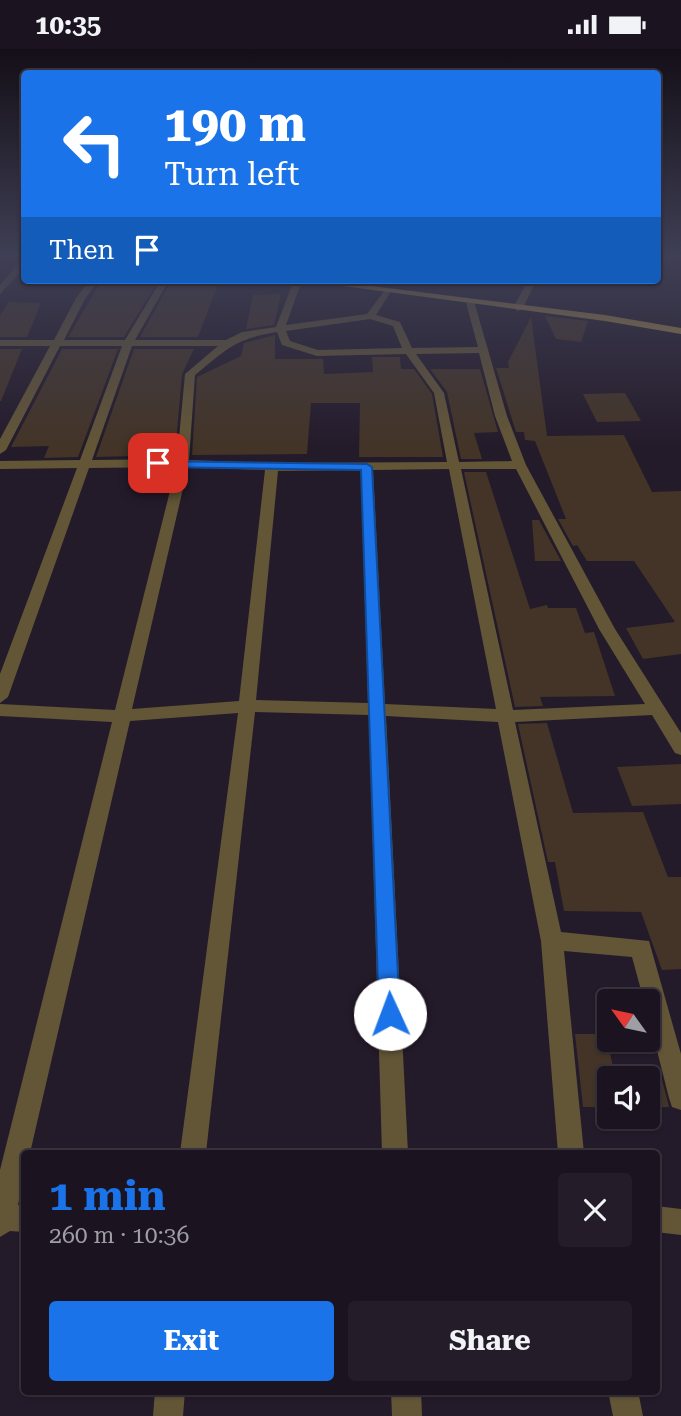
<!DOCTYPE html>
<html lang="en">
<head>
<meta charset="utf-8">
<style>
	:root { --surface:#1b1420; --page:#241d29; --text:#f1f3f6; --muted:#a09ea5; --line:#39333e; --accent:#1a73e8 }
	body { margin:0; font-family:"Roboto Serif",serif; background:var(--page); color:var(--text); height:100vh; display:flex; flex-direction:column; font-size:26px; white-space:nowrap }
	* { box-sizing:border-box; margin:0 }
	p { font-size:23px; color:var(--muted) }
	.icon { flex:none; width:38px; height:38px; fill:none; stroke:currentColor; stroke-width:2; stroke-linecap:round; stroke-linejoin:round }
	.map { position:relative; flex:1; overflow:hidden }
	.drawer { position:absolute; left:21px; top:1101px; width:639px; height:245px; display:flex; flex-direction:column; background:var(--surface); border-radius:7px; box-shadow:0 2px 5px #0004,0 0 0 2px var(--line) }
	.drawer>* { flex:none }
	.top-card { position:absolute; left:21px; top:21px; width:640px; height:214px; border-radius:7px; box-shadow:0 2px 5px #0004,0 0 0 2px var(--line); background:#1a73e8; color:#fff; overflow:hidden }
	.needle { width:46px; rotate:303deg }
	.controls { position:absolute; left:597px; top:940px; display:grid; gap:14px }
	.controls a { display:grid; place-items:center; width:63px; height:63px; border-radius:7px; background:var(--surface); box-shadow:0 2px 5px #0004,0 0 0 2px var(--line); font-size:35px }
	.pin { position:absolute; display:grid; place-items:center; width:60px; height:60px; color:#fff; margin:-30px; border-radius:14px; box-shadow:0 4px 10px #0006 }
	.me { position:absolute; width:77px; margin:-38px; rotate:358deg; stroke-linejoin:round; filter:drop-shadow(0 0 5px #0008) }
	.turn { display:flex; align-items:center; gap:24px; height:147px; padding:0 28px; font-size:32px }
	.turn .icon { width:91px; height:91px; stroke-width:2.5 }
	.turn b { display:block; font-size:49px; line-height:60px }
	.then { display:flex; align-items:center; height:66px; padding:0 28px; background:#0003; gap:14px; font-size:26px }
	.round { display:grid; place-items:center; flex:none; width:74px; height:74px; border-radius:7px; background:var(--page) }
	.summary { display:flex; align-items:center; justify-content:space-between; height:119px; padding:0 28px }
	h1 { font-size:42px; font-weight:700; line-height:52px; color:var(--accent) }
	.button { display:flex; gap:14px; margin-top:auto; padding:14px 28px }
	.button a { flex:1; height:80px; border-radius:7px; background:var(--accent); color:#fff; font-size:28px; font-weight:700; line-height:80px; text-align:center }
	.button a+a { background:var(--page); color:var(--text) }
	.status { display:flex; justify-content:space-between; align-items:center; height:49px; padding:0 35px; background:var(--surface); direction:ltr }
	.status svg { height:19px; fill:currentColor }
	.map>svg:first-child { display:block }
</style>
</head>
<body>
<div class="status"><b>10:35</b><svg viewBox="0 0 49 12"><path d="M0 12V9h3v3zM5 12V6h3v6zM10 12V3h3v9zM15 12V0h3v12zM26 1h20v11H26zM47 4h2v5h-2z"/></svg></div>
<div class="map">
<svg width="681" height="1367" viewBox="0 0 681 1367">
	<rect width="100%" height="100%" fill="#241b2a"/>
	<!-- building -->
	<path fill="#433427" d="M102,231L158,232L124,288H68Z
		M171,232L219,233L198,288H140Z
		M281,245L274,276L246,280L253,246Z
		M9,253L41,254L27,288H0V266Z
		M545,267L588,272L581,293L556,290Z
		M531,268L547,387L624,386L652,443L681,442V605L643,610L626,579L675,573L634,512H587L577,496L573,497L558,470H566L535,392L525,391L524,383H516L496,319H509L508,313Z
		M275,286V310H323L324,325L373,323L372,308H400L401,320H414L432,345L443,408H359L360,354H311L307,405L192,406L197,328L241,307L244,294Z
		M0,300H22L1,352H0Z
		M62,300H118L78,408L44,409L49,397L11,398Z
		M134,300H194L182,325L175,406L96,408Z
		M430,320H480L498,383L474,384L482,410H461L447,343Z
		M625,344L641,372L597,373L583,345Z
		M464,423H486L530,560L547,556L548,559H576L585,584L594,583L615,647L540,648L543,657L515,658Z
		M532,471H539L561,512H535Z
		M547,674L573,764L643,763L668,828H681V920L662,921L641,863L564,862L555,813H548L518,675Z
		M681,715V755L632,757L617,718Z
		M575,985H606L614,1023H660L669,1058H648V1029H609V1058H583Z"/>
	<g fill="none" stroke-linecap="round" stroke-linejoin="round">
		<!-- street -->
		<path fill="#635637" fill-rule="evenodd" d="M21,212H24V219L0,245V236Z
			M90,231H99L85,250L64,291H125L161,231H169L135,291H226L242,283L276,278L294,231H302L286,276L367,265L385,241L390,244L376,266L400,273L412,299L478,298L466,254L474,252L507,367L526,416L615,580L681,684V706L675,704L652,666L515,673L561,883L649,892L681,1005V1061L672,1058L669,1049L648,966V952H644L632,908L564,902L584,1104H558L541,892L498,673L386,667L408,1104H382L369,666L255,663L206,1104H180L238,664L130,672L30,1104H24V1127L18,1156L24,1157V1183L10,1182L0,1188V1121L112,673L0,667V655L115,661L176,418L89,419L8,648L0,654V625L77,419L0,420V412L80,411L122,297H60L6,401L0,405V390L50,297H0V291H54L76,249ZM370,270L393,277L402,299L318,301L290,292L286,282ZM277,283L282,296L317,307L406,305L434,344L447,413L272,414L189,411L195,326C227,300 234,290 277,283ZM132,297H218L185,325L177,410L92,411ZM479,304L495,367L512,412L459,413L444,344L416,305ZM188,418L265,421L239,652L132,660ZM449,420L496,660L385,655L373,421ZM461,420H516L599,580L645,655L513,661ZM361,421L368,654L256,651L278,422Z
			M518,231L535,234L523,259L518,262L513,259L526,235Z
			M656,1157L681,1160V1186L656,1183Z
			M155,1342H185L183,1367H153Z
			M391,1342H421L422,1367H392Z
			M608,1342H638L643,1367H613Z"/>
		<!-- primary -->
		<path fill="#a88d49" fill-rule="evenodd" d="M298,231H323L605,266L681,279V285L605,272Z"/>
	</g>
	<!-- sky -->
	<linearGradient id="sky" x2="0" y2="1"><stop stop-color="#140f17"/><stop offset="0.52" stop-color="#3f3f55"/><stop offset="1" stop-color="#3f3f55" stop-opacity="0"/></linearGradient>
	<rect width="681" height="398" fill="url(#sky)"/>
	<!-- route -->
	<path fill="#1a73e8" stroke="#114b97" stroke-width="2" d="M154,412L367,415L372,418L400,965L397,972L390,975L383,972L379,965L361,421L158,418L154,417Z"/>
</svg>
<div class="controls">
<a><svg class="needle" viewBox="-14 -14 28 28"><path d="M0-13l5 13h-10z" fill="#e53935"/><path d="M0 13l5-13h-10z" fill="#a09ea5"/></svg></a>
<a><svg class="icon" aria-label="sound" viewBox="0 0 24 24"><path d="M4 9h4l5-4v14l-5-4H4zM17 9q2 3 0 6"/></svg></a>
</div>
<div class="pin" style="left:158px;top:414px;background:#d93025"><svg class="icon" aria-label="arrive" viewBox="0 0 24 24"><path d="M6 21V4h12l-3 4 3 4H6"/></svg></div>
<svg class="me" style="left:390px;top:965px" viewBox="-20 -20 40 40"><circle r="19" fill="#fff"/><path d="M0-13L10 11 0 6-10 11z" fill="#1a73e8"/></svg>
<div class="top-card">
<div class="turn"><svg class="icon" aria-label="left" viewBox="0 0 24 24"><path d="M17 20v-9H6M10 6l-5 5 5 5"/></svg><div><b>190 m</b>Turn left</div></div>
<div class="then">Then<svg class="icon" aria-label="arrive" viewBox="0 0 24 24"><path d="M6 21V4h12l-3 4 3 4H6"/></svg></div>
</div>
<section class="drawer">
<div class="summary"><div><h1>1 min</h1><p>260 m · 10:36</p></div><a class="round"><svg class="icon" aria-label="close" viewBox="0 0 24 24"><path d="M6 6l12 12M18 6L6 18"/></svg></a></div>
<div class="button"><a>Exit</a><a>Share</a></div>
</section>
</div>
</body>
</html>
